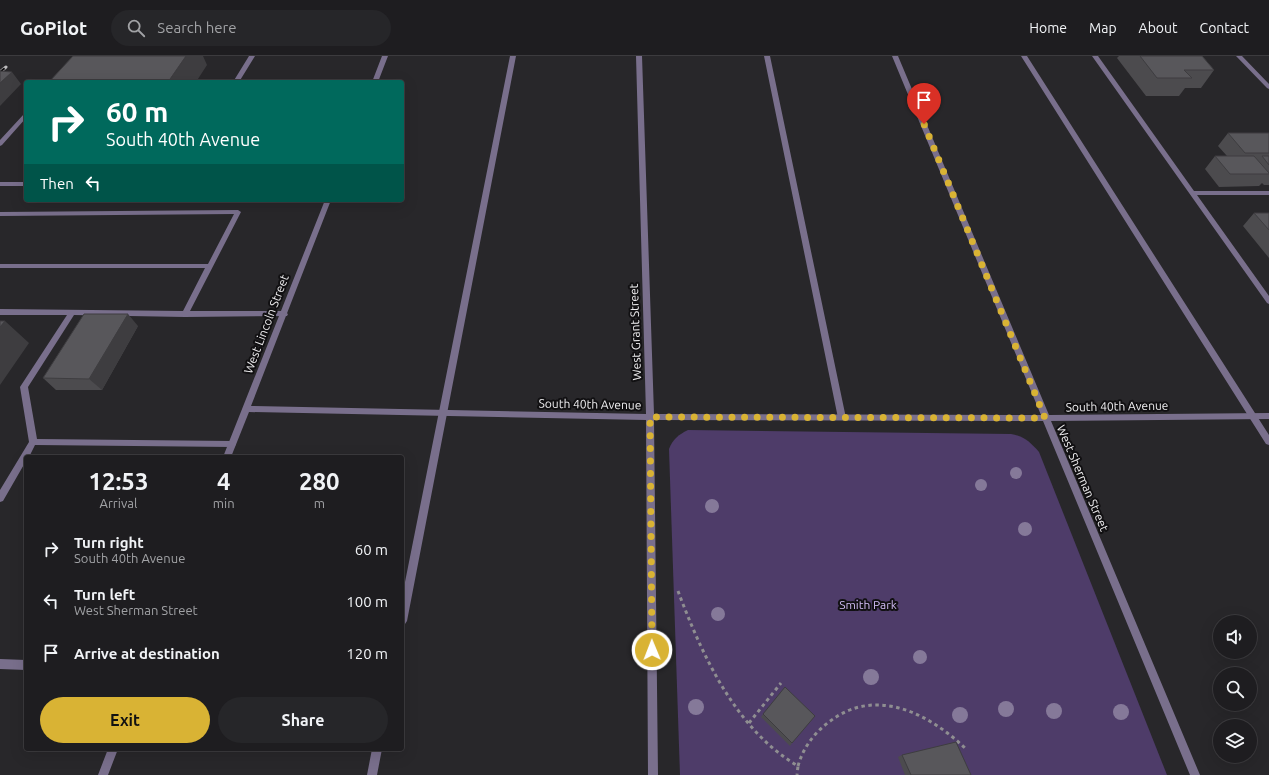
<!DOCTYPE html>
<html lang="en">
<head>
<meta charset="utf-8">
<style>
	:root { --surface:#1e1d20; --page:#262629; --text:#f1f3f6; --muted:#a1a2a5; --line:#3c3b3e; --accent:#d9b334 }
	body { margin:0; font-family:Ubuntu,sans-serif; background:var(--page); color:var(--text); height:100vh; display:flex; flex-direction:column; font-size:15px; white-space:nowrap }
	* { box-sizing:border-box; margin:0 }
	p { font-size:13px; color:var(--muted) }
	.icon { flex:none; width:22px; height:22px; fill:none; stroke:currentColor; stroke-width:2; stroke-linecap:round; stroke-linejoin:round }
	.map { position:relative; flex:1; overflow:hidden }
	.details { position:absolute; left:24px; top:399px; width:380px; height:296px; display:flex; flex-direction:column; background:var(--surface); border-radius:4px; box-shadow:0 4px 16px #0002,0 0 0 1px var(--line) }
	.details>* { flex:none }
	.banner { position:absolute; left:24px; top:24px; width:380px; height:122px; border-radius:4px; box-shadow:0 4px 16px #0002,0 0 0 1px var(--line); background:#00695c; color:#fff; overflow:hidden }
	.tools { position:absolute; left:1213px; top:559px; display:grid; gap:8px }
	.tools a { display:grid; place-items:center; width:44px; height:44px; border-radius:50%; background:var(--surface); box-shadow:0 4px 16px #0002,0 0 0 1px var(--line); font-size:20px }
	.pin { position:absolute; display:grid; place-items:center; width:34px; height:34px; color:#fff; margin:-41px -17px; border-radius:50% 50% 50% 0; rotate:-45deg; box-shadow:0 0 4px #0007 }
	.pin .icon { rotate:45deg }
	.me { position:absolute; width:44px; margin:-22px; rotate:359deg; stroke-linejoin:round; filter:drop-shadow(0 0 3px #0008) }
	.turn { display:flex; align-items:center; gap:14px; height:84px; padding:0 16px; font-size:18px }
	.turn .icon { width:52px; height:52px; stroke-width:2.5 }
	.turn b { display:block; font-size:28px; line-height:34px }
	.then { display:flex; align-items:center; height:38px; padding:0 16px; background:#0003; gap:8px; font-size:15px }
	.eta { display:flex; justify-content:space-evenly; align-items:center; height:68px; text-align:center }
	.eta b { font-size:24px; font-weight:600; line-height:28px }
	.button { display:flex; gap:8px; margin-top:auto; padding:8px 16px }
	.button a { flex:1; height:46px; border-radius:24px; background:var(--accent); color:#111; font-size:16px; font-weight:600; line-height:46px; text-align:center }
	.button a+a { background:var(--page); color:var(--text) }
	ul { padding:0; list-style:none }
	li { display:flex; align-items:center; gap:12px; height:52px; padding:0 16px }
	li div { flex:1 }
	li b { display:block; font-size:15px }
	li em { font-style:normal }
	header { display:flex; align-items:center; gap:24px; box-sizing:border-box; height:56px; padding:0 20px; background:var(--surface); border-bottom:1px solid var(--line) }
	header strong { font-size:19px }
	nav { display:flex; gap:22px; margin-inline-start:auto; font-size:14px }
	.search { width:280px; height:36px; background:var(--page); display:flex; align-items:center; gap:10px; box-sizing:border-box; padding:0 14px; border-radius:22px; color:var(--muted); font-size:15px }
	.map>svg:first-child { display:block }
</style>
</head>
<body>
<header>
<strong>GoPilot</strong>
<div class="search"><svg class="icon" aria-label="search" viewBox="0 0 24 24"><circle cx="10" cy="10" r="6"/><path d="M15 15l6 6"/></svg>Search here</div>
<nav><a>Home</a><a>Map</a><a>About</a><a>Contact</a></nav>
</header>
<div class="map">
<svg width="1269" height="719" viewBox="0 0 1269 719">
	<rect width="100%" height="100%" fill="#28272a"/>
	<!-- green -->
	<path fill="#4e3c69" d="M688,374L1011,378C1024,380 1031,387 1039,396L1167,719H680L669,393C673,383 678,379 688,374Z"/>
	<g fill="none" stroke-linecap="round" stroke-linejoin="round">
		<!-- path -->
		<path stroke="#8f8e91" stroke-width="3" stroke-dasharray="3.5 3.5" stroke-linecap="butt" d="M678,535C702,599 736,674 798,710L797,719
			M749,667L781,627
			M798,710C803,692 814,677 829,666C875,630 928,657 965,692"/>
		<!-- service -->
		<path fill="#796f8c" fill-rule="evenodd" d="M249,0H255L239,26H233Z
			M510,0H516L407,565L405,568L402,570V541Z
			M764,0H770L846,362L845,364H839L838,362Z
			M1021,0H1027L1269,379V389L1266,388Z
			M1092,0H1098L1194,135H1269V139H1197L1269,240V248L1267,247Z
			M26,57V62L2,89L0,90V84L24,58Z
			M0,126H26V130H0Z
			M238,154L241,156L190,255H284L288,258L287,260L185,261L74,259L28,331L37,383L232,385L235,386L236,388L235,390L232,391L35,389L29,401H26V405L3,445L0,446V434L29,386L20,331L67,259H0V253L183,255L205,212H0V208H208L234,158L0,160V156Z
			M0,603L26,604V614L0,613Z
			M372,693H382L377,719H367Z"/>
		<!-- minor -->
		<path fill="#796f8c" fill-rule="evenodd" d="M382,0H388L378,26H372Z
			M636,0H642L654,358L1041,359L892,0H898L1049,359L1269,357V363L1051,365L1200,719H1190L1043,365L654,364L658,719H648L646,364L249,356L231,401H223L325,144H331L251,350L646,358Z
			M1236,0H1242L1269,28V33L1267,32Z
			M108,693H118L108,719H98Z"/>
		<!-- rail casing -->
		<g stroke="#bcbbbd" stroke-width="3">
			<path id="rail" d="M0,16L6,11"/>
		</g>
		<!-- rail -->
		<use href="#rail" stroke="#111012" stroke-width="2" stroke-dasharray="6" stroke-linecap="butt"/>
	</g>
	<!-- trees -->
	<g fill="#857999">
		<circle cx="1016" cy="417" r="6"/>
		<circle cx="981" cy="429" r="6"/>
		<circle cx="712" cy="450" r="7"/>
		<circle cx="1025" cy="473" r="7"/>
		<circle cx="718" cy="558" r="7"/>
		<circle cx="920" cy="601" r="7"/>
		<circle cx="871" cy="621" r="8"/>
		<circle cx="696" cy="651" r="8"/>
		<circle cx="1006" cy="653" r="8"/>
		<circle cx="1054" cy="655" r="8"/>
		<circle cx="1121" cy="656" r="8"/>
		<circle cx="960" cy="659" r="8"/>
	</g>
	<!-- wall -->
	<path fill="#4c4b4e" d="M1119,0H1202L1214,14L1201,32H1185L1179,40H1146L1117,2Z
		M1228,77H1269V129H1264L1262,127L1259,130L1219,131L1205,113L1215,100H1227L1218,90Z
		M1254,157H1269V202L1243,170Z
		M138,270L102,334H56L43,322Z
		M763,658L792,687L790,690L761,661Z
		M902,699L971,719H905L898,701Z"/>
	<!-- shaded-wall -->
	<path fill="#3e3d40" d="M186,0H203L207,9L196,26H168Z
		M12,16L21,28L0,50V27Z
		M128,258L138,270L102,334L89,323Z
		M5,265L29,287L0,329V271Z"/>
	<!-- building -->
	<path fill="#58575b" stroke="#3e3d40" d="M73,0H186L168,26H49Z
		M1140,0H1202L1214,14H1184L1192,22H1157Z
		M0,15L12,16L0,27Z
		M1228,77H1269V97H1245Z
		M1215,100H1254L1269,117V118H1230Z
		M1262,100H1269V109Z
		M1254,157H1269V174Z
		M84,258H128L89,323L43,322Z
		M0,265H5L0,271Z
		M785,631L815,660L792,687L763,658Z
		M956,686L971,719H911L902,699Z"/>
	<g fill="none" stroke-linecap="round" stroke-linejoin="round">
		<!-- route -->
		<path stroke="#d9b334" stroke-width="7" stroke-dasharray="0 12.6" d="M652,594L650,361L1045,362L924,68"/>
	</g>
	<g text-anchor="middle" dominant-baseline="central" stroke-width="4" stroke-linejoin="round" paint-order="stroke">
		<!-- street labels -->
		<g font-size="12" fill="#f0eff1" stroke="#111012">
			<text transform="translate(266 268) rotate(-69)">West Lincoln Street</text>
			<text transform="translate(635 276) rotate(-92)">West Grant Street</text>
			<text transform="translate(590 348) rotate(1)">South 40th Avenue</text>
			<text transform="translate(1117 350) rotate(-1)">South 40th Avenue</text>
			<text transform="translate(1083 422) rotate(67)">West Sherman Street</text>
		</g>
		<!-- park labels -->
		<g font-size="12" fill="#d1bcf4" stroke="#111012">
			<text x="868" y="548">Smith Park</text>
		</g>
	</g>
</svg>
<div class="tools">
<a><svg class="icon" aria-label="sound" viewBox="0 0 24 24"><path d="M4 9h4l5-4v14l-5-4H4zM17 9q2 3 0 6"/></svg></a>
<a><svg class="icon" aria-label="search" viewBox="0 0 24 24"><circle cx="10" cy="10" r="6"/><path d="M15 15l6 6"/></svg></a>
<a><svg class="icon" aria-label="layers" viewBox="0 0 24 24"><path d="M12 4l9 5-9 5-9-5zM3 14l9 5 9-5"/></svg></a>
</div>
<div class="pin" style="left:924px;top:68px;background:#d93025"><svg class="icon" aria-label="arrive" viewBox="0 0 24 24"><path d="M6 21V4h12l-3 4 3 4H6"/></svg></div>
<svg class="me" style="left:652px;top:594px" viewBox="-20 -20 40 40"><circle r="17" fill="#d9b334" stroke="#fff" stroke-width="3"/><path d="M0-11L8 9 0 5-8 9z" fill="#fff"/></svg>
<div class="banner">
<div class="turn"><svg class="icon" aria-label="right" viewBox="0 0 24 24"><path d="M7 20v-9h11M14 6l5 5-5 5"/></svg><div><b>60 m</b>South 40th Avenue</div></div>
<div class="then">Then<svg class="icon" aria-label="left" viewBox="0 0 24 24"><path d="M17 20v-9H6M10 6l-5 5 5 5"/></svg></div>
</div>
<section class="details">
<div class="eta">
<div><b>12:53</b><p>Arrival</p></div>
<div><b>4</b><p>min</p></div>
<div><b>280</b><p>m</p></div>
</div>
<ul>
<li><svg class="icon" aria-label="right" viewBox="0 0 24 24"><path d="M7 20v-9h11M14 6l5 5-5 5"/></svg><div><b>Turn right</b><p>South 40th Avenue</p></div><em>60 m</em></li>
<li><svg class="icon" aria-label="left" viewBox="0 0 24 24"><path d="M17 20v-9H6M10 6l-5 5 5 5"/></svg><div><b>Turn left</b><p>West Sherman Street</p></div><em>100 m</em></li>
<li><svg class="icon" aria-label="arrive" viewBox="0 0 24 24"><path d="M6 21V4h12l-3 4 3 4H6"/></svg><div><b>Arrive at destination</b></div><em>120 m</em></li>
</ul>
<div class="button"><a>Exit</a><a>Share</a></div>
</section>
</div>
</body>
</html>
